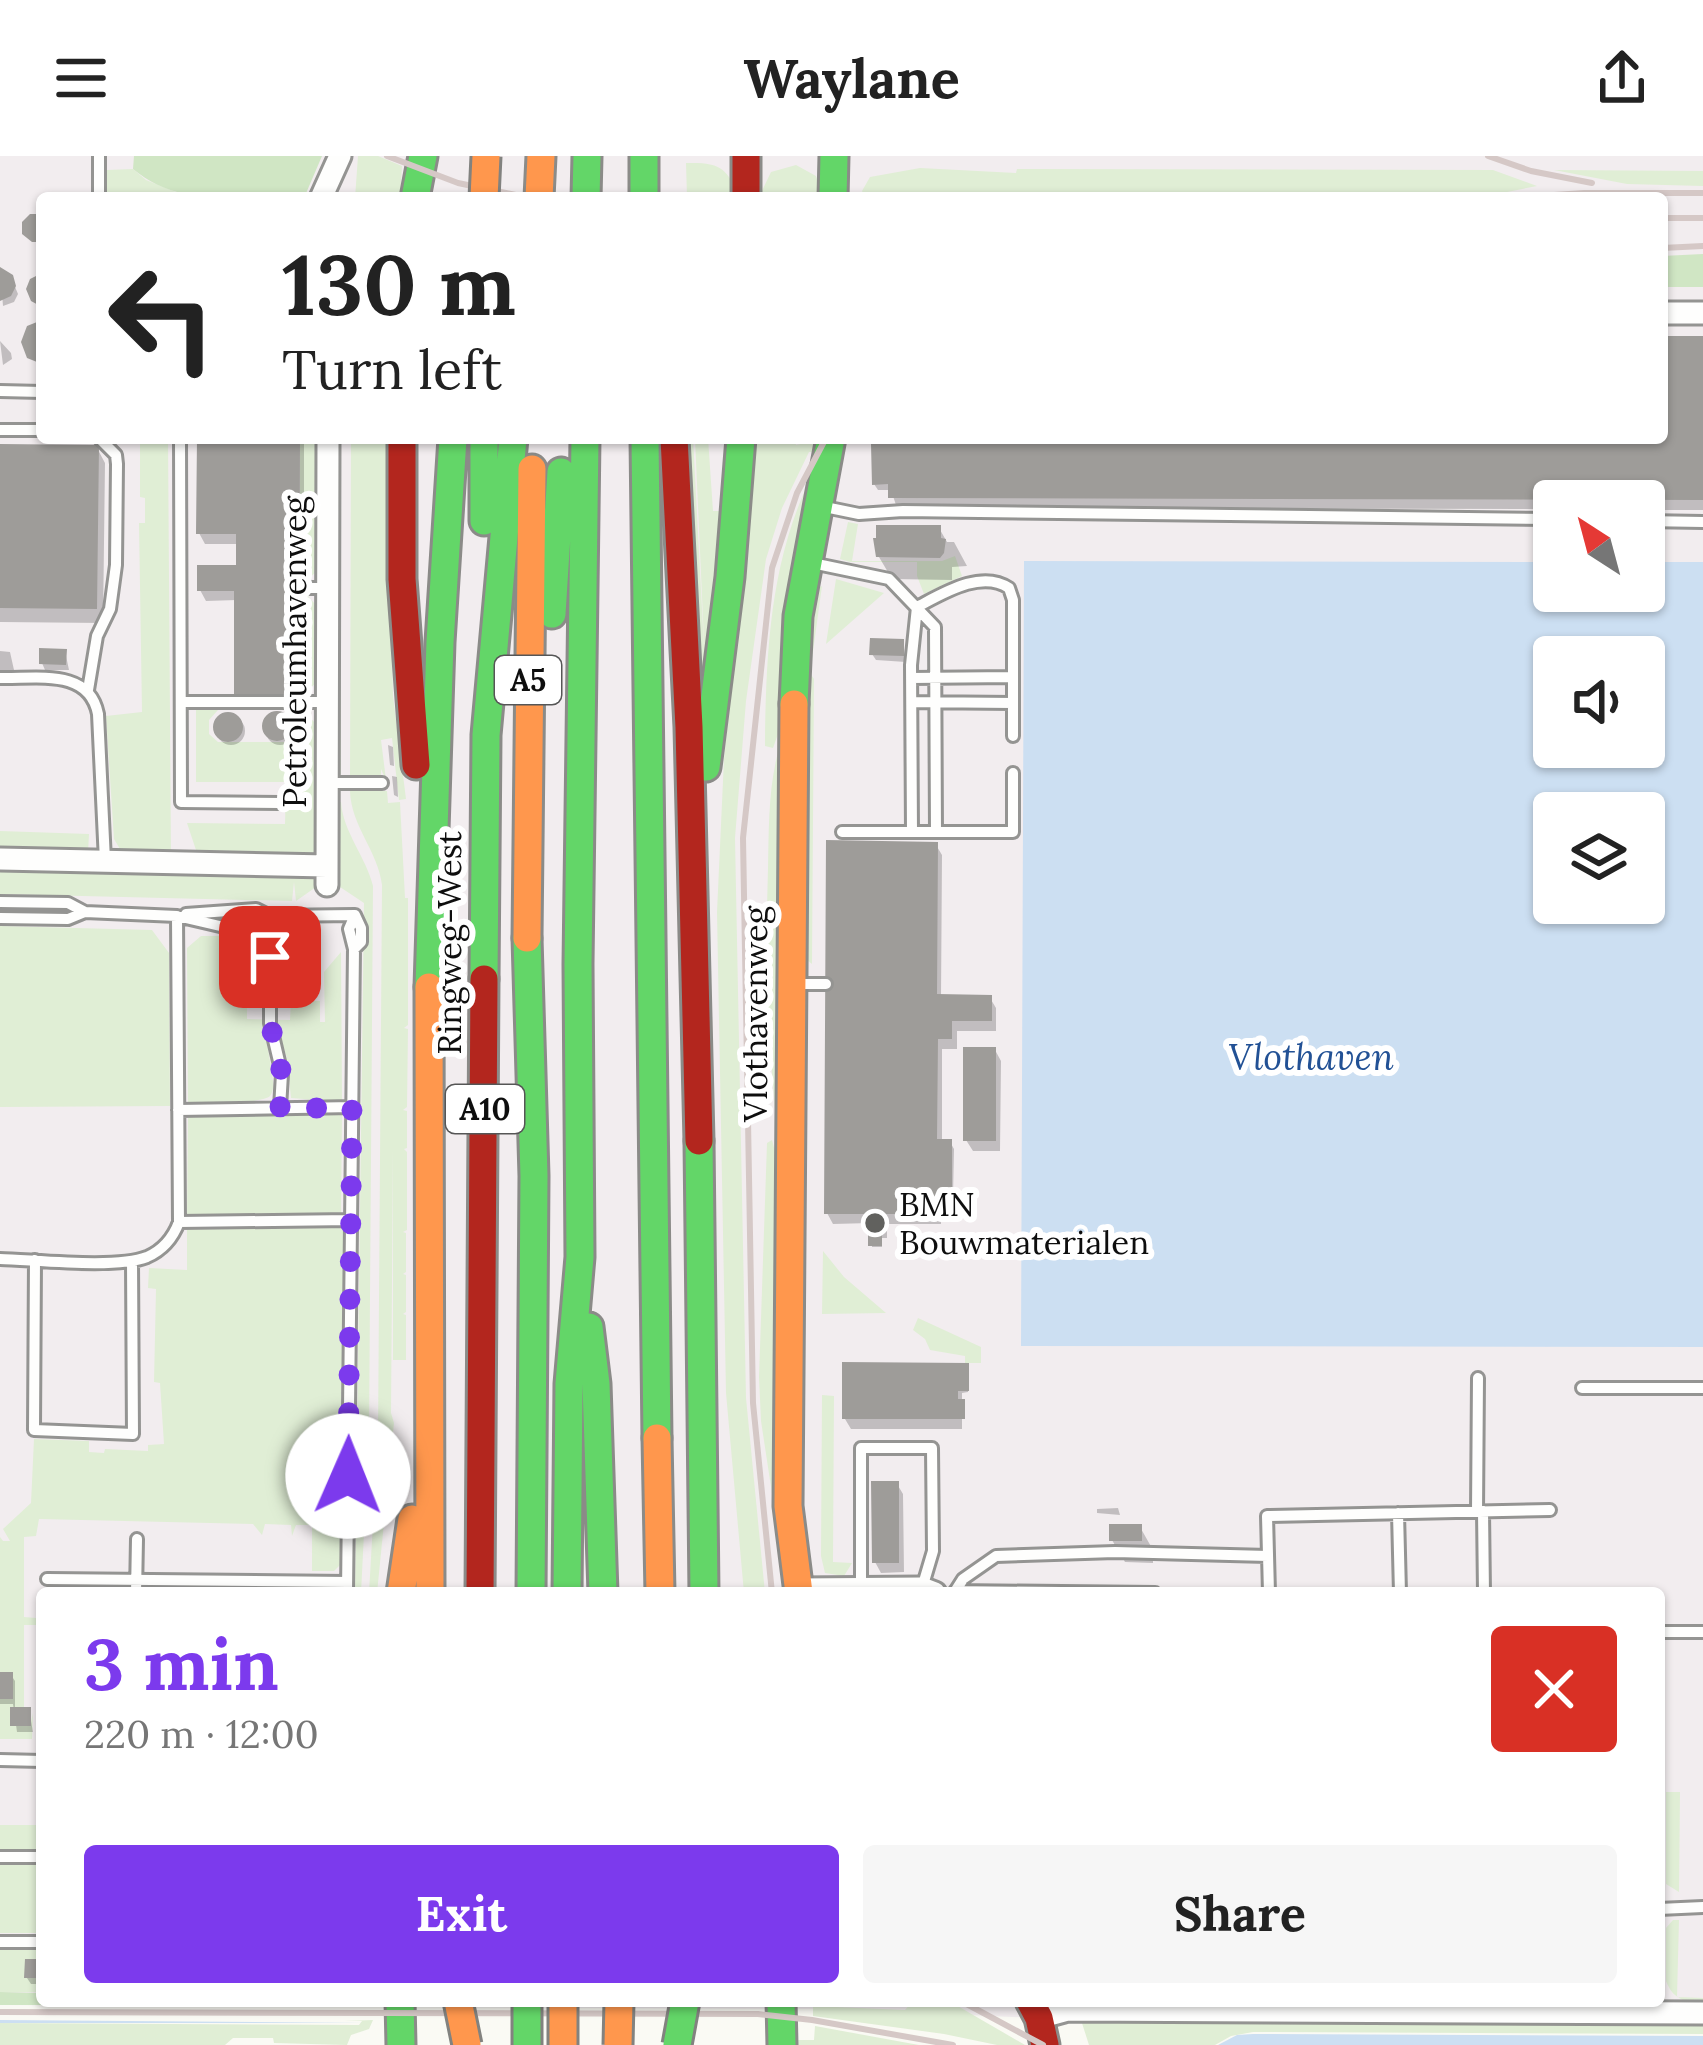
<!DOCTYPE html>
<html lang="en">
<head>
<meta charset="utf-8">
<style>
	:root { --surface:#fff; --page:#f6f6f6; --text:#222; --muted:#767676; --accent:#7c3aed }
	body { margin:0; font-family:Lora,serif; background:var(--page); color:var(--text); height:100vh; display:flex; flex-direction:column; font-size:45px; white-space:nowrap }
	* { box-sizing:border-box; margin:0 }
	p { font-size:39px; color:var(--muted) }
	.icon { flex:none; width:66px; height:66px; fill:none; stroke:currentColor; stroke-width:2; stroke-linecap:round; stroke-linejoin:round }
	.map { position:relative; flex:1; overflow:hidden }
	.drawer { position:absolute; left:36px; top:1431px; width:1629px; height:420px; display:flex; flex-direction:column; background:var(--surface); border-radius:12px; box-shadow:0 3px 9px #0004 }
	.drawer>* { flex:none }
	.banner { position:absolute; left:36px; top:36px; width:1632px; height:252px; border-radius:12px; box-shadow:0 3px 9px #0004; background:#fff; color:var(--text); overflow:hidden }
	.needle { width:78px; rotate:324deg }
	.tools { position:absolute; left:1533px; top:324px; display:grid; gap:24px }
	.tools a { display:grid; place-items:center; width:132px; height:132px; border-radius:12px; background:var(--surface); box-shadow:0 3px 9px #0004; font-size:60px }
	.pin { position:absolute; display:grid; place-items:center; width:102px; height:102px; color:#fff; margin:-51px; border-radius:24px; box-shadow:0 6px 18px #0006 }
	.me { position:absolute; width:132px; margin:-66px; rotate:1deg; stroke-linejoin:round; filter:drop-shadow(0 0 9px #0008) }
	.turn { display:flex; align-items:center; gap:42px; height:252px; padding:0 48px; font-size:54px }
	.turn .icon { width:156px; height:156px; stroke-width:2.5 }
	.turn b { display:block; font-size:84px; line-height:102px }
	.round { display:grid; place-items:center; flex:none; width:126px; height:126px; border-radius:12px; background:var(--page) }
	.overview { display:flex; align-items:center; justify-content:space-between; height:204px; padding:0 48px }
	h1 { font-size:72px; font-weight:700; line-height:90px; color:var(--accent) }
	.action { display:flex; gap:24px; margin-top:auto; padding:24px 48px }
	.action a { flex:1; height:138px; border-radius:12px; background:var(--accent); color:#fff; font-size:48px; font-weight:700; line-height:138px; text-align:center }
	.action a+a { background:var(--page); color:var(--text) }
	header { display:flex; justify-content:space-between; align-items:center; height:156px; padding:0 48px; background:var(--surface); font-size:54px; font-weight:700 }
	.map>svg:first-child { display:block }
</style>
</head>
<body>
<header><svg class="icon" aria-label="menu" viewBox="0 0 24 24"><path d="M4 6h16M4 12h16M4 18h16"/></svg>Waylane<svg class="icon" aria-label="share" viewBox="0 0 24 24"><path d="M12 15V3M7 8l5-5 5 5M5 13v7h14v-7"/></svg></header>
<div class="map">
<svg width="1703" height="1889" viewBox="0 0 1703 1889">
	<rect width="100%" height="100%" fill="#fafaf4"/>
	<!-- industrial -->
	<path fill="#f2edef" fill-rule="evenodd" d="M0,0H1703V1867L1081,1864L835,1853L0,1849ZM42,42H1662V282H42ZM1554,345H1644V435H1554ZM1554,501H1644V591H1554ZM1554,657H1644V747H1554ZM42,1437H1659V1845H42Z"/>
	<!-- green -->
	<path fill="#e0eed5" d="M358,0H378L402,10L400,42H355Z
		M686,7C718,6 729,11 738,42L687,41Z
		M796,9L816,20L823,42L759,41L771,16Z
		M920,12L1016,17L1017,13H1032L1493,14L1537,30L1487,40L1430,42L865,41L862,35L870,21Z
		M133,13L146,24L191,42H107V14Z
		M1554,14L1703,15V30L1627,28Z
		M140,282H168L171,700L123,698L114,683L106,560L142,556L139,367H145V342L140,341Z
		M300,282H317L316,416L305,426H300Z
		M337,282H341V618H336Z
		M351,282H387L393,540L406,643L399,644L392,582L381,584L386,624L381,613V624H350Z
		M690,282H693L705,509L695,282H708L713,355H724L703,585Z
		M757,282H794L796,289L805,287V282L820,285L814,296H809L782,352L766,403L746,545L735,682L746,1242L765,1437H744L726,1237L717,756L724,603Z
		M817,310L783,564L773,592L765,590C766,494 770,397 817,310Z
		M848,366L858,368L852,405H942L955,400L962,420L924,438L917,420V406H850L840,403Z
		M836,423L884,437L826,488Z
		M822,430L810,517L814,523L812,808L802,800L804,537L811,525L806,521L804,524L815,434Z
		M299,437L306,438L316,449V527L305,537H299Z
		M196,554H218L209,564V578L218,586H286L294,578L295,564L286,555H304L316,568V703L198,700L187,667L285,668L286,630L284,626H196Z
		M782,584L778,982C768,892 765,803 768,712C769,671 768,622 782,584Z
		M350,635H387L388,647L400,646L405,742H408V869L404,872L408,873L407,951L403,954L407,955V992L404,993L407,996V1074L403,1076L406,1077V1116L403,1118L406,1119V1156L403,1158L406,1159V1204H393V992L391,1257L394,1267L377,1437H369L378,1280L382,729C378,695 351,670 350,635Z
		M336,646H341C343,676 366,701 373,730L369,1278L361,1437H355L364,747L337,729Z
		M0,675L89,678L88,697L0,695Z
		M0,709L316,717V731L296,745L294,726L292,745L0,738Z
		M0,770L152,774L169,797L170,950L0,951Z
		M201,780H263L262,823L247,824V863L290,864L291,845H320V866H325L324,816L341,796L342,946L291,942L287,902L275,867H264L274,931C272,934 272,938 270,940C263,947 203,949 188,953L187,792Z
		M342,956L341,1060L187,1063L188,959Z
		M772,984L779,1010L786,1430L761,1265L759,1221L767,987Z
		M345,1072L340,1312H314V1329H321L341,1350L340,1409L334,1415H312V1369H296L292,1380L291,1369L265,1368L262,1379L253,1368L39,1363L36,1380L24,1381V1461L36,1462V1469H24V1551L10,1552L11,1570H30L33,1557L32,1583H0V1381L3,1385H10L3,1373L31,1347L34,1283L89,1285V1296L104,1297L105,1293L148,1295V1289L164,1288L160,1227L154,1226L156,1133L148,1132L149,1112L187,1114V1073Z
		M823,1095L844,1121L886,1157L822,1158Z
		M918,1162L981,1191V1207H965V1200L930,1194L925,1183L913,1174Z
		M822,1239L834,1240L833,1406L852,1407L844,1420L825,1417L821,1400Z
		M1666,1636H1680L1679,1736L1666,1728Z
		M0,1669H42V1696H0Z
		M0,1709H42V1777H0Z
		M1673,1764H1679L1677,1841L1703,1842V1847C1684,1846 1673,1843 1666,1825V1772Z
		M0,1794H42V1836H0Z
		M813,1845H831L835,1851L905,1854L913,1845H949L1025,1889H997L944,1878L813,1860Z
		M373,1864L369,1873L351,1879L347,1889L274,1887L273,1882H233L225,1889H0V1867L359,1869L362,1865H344Z
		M1081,1864L1703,1867V1878L1253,1876L1231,1880L1215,1889H1089Z
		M815,1870L919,1889H796L795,1884H814Z"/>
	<!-- forest -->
	<path fill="#d0e6c4" d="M134,0H322L304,42C246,42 181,53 133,13Z
		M1703,98V131H1662V100Z
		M0,1836L42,1837V1845H372V1849H0Z"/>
	<!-- water -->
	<path fill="#ccdff2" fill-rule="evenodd" d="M1024,405L1554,406V435H1644V406H1703V1191L1021,1190ZM1644,501V591H1554V501ZM1554,657H1644V747H1554Z
		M0,1864L364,1867H0Z
		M1253,1878L1703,1880V1889H1218L1237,1879Z"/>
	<!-- shadow -->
	<path fill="#0003" d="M0,115L13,126L18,138L14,146L3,150Z
		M1662,183H1703V354H1644V345H1554V353L897,352L891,334H878L874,328L881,291L877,282H882V291H891V282H1662Z
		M0,185L11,197L12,203L3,209Z
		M200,282H304V548L243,547L237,537V444L206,445L200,434L239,412V388H205L199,377Z
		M0,291L97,292L105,307L103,467L0,466Z
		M939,372L947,386H954L967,410L952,411V424L892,423L879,401Z
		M903,486L906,506L876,504L872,498Z
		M0,495L10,496L14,514H0Z
		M65,495L69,514H45L42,507Z
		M266 575a14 14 0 1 1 28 0a14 14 0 1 1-28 0Z
		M217 575a14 14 0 1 1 28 0a14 14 0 1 1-28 0Z
		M388,589L393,591L394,610L390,609Z
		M392,620L397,621L398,641L394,639Z
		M936,689L942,699L941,842H990L996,852V875H957V893H942V986H950L954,993L953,1040L941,1039V1068H887V1082H882V1091H872L871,1067L833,1068L827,1057Z
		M315,813V839H297L293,833Z
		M995,894L1001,905L1000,995H973L966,984Z
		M968,1212V1236L962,1237V1273H851L845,1263Z
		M897,1328L903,1338L904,1416L881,1417L875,1406Z
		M1118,1352L1120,1359L1097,1357V1353Z
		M1140,1371L1153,1394V1407L1125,1406L1112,1384Z
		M0,1519H11L15,1525V1554H29L33,1576H17L13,1548H0Z
		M42,1806V1828H31L27,1822Z"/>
	<!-- building -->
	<path fill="#9e9c99" d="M30,58H42V86H32L22,78V66Z
		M0,111L13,119L16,130L11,140L0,145Z
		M42,117V151L31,145L26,133L30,123Z
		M42,164V208L27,202L21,186L27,170Z
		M1662,180H1703V344L888,342V328L872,329L871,288H888V282H1662Z
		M197,282H300L299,538H234V435H197V409H236V378H196Z
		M0,288L99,289L97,453L0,452Z
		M876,369H941V382L946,383L944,397L940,402L876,401L873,382H876Z
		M870,482L904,483V500L869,499Z
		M39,492L67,493L66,509L39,508Z
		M262 570a15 15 0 1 1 30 0a15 15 0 1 1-30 0Z
		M213 571a15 15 0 1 1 30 0a15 15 0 1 1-30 0Z
		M826,684L938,686L937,838L992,839V865H952V883H938L937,983H952V1034H937V1058H882V1090H868V1058H824Z
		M294,795H309L317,802L313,834H290L286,802Z
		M963,891H996V985H963Z
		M842,1206L969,1207V1235H958V1243H965V1263H842Z
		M871,1325H899V1407H872Z
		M1109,1368H1142V1385H1109Z
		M0,1516H13V1543H0Z
		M10,1551H31V1570H10Z
		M25,1803H42V1822H24Z"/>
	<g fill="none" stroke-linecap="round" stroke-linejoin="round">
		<!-- lane casing -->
		<g stroke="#949492" stroke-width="16">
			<path id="lane" d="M99,42V0
				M0,235L42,236
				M0,274H42
				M180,282L181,646L280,647
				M820,350L859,358L903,355L1554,363
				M1644,365L1703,366
				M812,407L889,423L935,471L936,676
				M298,432H327
				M0,522C37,523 89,512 98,558L105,705
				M911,522L1013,521
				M88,534L97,480L110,453L116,409L117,308L116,299L99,282
				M182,546H327
				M912,546L1013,547
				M327,627H382
				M842,676H1013V617
				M912,676L911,509L917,451C942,438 981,413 1009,432L1013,444V580
				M0,746L68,747L85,756
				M186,758L256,753L270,760
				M270,760V867L282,918L280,952
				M0,762L68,763L85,756L177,760L220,770L247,769L270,760L355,759
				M354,793L361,786V772L355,759
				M793,828H826
				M178,954L353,951
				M179,1066L351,1064
				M0,1103C36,1104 117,1113 147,1101C163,1094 173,1082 179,1066L177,760
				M35,1104L34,1274L133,1278L132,1105
				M1582,1232H1703
				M1483,1355L1484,1437
				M1477,1356L1478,1222
				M1398,1357L1400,1437
				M47,1423L347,1426
				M861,1432V1292H932L933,1395L922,1432
				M956,1434L963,1423L996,1400L1115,1396L1268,1400
				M955,1435L1155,1437
				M136,1437L137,1383
				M347,1437L354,793L349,773L355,759
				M1269,1437L1267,1360L1550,1354
				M1659,1476H1703
				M0,1604L42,1605
				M0,1701H42
				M1659,1753L1703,1751
				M0,1786H42"/>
		</g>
		<!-- street casing -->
		<g stroke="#949492" stroke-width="27">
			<path id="street" d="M321,42L340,0
				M1662,157H1703
				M0,703L327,710
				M327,729L328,282
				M799,1433L922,1432L935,1437
				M1039,1862L1068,1854L1703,1857"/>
		</g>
		<!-- fast casing -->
		<g stroke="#8b8b88" stroke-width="33">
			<path id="fast" d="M644,0V42
				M415,42L423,0
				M586,42L587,0
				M833,42L834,0
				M484,282V365
				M645,282L657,1282
				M552,458L561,316
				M794,548L798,460L831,282
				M706,611L730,421L741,282
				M527,782L534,1020L531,1437
				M484,823L486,579L513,282
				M429,831L440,486L453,282
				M699,985L704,1437
				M589,1171L596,1228L603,1437
				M567,1437L569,1228L580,1101L578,808L585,282
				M400,1845L401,1889
				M781,1845L782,1889"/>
		</g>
		<!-- slow casing -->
		<g stroke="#8b8b88" stroke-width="33">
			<path id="slow" d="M539,42L541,0
				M794,548L788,1350L799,1437
				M527,782L532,313
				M429,831L430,1437
				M657,1282L660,1437
				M401,1437L412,1363"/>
		</g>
		<!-- jam casing -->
		<g stroke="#8b8b88" stroke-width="33">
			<path id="jam" d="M746,0V42
				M402,282V423L416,609
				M674,282L689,571L699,985
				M480,1437L484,823
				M1030,1845L1039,1862L1045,1889"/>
		</g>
		<!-- lane -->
		<use href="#lane" stroke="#fefefd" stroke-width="10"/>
		<!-- street -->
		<use href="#street" stroke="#fefefd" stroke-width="21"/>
		<!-- fast -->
		<use href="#fast" stroke="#63d668" stroke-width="27"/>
		<!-- slow -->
		<use href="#slow" stroke="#ff974d" stroke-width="27"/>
		<!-- jam -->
		<use href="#jam" stroke="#b3261e" stroke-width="27"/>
		<!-- rail -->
		<path stroke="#d5c8c6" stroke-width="6" d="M387,0L458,27L530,42
			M1488,0L1531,15L1592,27
			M1510,42L1584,37H1703
			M1662,62H1703
			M1662,92L1703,90
			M772,1437L753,1247L743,682L772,412L797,337L826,282
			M961,1845L1043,1889
			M0,1856L758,1858L812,1864L953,1889"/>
		<!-- fast-bridge casing -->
		<g stroke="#82827f" stroke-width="33" stroke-linecap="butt">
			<path id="fast-bridge" d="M527,1845V1889
				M677,1889L685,1845"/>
		</g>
		<!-- slow-bridge casing -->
		<g stroke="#82827f" stroke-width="33" stroke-linecap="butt">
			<path id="slow-bridge" d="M484,42L486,0
				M458,1845L467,1889
				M563,1845V1889
				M618,1889L619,1845"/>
		</g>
		<!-- fast-bridge -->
		<use href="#fast-bridge" stroke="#63d668" stroke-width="27"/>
		<!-- slow-bridge -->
		<use href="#slow-bridge" stroke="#ff974d" stroke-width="27"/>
	</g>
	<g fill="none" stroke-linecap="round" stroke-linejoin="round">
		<!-- route -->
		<path stroke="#7c3aed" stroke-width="21" stroke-dasharray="0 37.8" d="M270,801V867L282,918L280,952H352L348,1320"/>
	</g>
	<!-- markers -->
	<circle fill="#61615e" stroke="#fff" stroke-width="4.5" cx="875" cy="1067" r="12"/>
	<g text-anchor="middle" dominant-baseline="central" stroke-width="12" stroke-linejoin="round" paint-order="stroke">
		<!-- shield labels -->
		<g fill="#fff" stroke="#565656" stroke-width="3">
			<rect x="495" y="500" width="66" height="48" rx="9"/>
			<rect x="446" y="929" width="78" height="48" rx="9"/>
		</g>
		<g font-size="30" font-weight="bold" fill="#0e0e0e">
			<text x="528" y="524">A5</text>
			<text x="485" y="953">A10</text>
		</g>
		<!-- street labels -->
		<g font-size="33" fill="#0e0e0e" stroke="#fff">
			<text transform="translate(294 496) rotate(-90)">Petroleumhavenweg</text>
			<text transform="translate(449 787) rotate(-90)">Ringweg-West</text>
			<text transform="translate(755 858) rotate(-90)">Vlothavenweg</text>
		</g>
		<!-- poi labels -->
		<g font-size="33" fill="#0e0e0e" stroke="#fff" text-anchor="start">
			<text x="899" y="1048">BMN<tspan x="899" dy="38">Bouwmaterialen</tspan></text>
		</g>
		<!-- water labels -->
		<g font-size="36" font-style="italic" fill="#225195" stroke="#fff">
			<text x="1311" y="901">Vlothaven</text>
		</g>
	</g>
</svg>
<div class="tools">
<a><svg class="needle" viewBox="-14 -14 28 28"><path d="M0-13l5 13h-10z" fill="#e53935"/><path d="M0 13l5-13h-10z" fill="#767676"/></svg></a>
<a><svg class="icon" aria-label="sound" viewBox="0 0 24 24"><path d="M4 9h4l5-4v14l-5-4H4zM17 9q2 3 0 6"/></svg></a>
<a><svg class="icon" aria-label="layers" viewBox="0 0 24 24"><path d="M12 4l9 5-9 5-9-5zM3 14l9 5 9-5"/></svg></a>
</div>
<div class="pin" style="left:270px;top:801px;background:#d93025"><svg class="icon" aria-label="arrive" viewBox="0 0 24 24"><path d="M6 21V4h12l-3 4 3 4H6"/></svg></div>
<svg class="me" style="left:348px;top:1320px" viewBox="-20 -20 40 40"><circle r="19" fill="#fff"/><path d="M0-13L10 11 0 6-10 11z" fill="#7c3aed"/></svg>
<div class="banner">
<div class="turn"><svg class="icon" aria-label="left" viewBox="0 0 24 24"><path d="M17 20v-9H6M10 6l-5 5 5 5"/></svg><div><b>130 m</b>Turn left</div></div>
</div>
<section class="drawer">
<div class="overview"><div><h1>3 min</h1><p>220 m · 12:00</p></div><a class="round" style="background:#d93025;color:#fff"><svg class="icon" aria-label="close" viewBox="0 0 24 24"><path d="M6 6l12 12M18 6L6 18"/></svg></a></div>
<div class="action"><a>Exit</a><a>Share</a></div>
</section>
</div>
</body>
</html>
